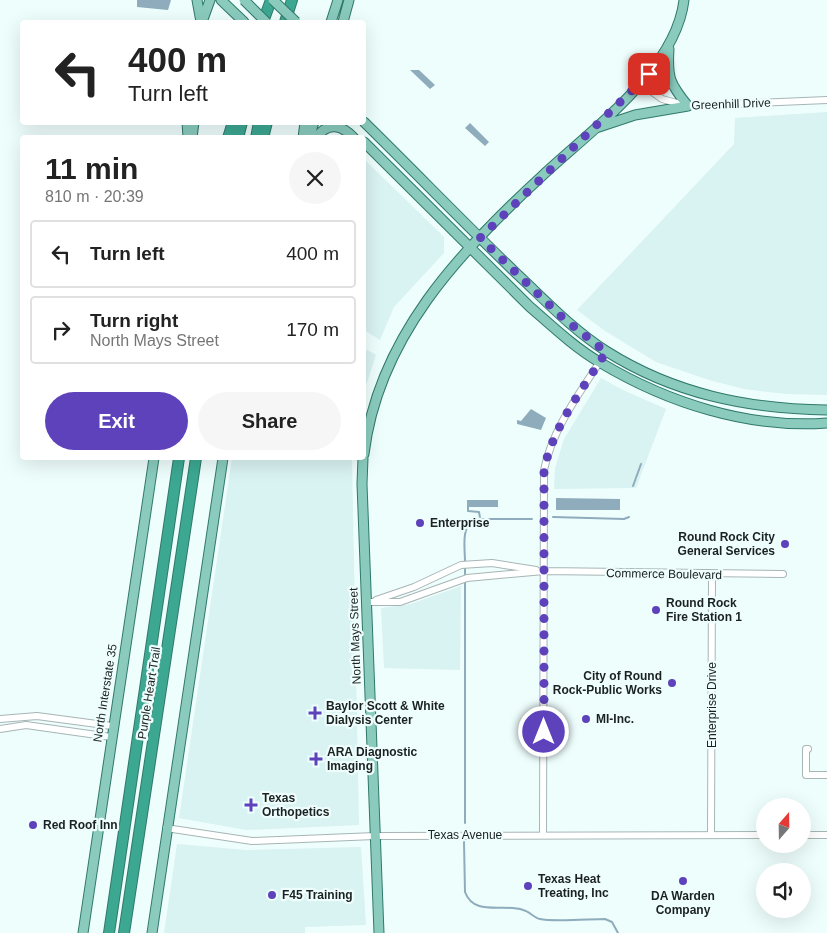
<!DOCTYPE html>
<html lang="en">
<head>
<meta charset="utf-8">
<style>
	:root { --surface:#fff; --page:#f6f6f6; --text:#222; --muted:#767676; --line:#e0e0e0; --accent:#5d42bb }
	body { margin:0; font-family:Helvetica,sans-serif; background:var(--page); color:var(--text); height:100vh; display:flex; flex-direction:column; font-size:19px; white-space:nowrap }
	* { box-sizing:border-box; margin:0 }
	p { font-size:16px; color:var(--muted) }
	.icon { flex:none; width:28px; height:28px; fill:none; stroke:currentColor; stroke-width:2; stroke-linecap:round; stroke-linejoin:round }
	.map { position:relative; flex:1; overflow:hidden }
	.details { position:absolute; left:20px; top:135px; width:346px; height:325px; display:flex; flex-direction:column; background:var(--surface); border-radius:5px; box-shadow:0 5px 20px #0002 }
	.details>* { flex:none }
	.top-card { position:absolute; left:20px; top:20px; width:346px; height:105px; border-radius:5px; box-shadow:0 5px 20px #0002; background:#fff; color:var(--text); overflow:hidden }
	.needle { width:32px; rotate:20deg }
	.fabs { position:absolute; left:756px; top:798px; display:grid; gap:10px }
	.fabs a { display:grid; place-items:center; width:55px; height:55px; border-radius:50%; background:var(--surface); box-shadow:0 5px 20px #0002; font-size:25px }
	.pin { position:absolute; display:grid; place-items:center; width:42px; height:42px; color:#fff; margin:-21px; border-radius:10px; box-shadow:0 2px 8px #0006 }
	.me { position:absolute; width:55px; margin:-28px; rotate:0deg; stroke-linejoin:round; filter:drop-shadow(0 0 4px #0008) }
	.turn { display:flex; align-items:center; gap:18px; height:105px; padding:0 25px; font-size:22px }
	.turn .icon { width:65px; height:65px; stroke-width:2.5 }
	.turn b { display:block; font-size:35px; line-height:42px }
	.round { display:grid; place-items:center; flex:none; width:52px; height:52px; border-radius:26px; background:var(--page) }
	.headline { display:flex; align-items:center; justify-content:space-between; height:85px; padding:0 25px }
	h1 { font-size:30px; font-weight:600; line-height:38px }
	.action { display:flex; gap:10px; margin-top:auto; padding:10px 25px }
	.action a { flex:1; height:58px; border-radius:30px; background:var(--accent); color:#fff; font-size:20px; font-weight:600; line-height:58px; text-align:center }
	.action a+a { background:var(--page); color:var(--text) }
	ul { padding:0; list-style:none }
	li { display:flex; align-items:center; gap:15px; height:68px; margin:0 10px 8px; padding:0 15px; border:2px solid var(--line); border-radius:5px }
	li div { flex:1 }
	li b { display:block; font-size:19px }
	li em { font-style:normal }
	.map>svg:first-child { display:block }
</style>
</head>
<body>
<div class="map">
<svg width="827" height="933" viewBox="0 0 827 933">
	<rect width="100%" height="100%" fill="#eefefd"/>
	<!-- built -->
	<path fill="#d9f2f2" d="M827,112V395L786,394L744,389L709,380L656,362L605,331L577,310L734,144L735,118Z
		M364,159L444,237V253L394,307L380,340L364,330Z
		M364,348L376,355L364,392Z
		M601,378L623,390L666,409L636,488L554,489L555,468L564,439Z
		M232,458H352L359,825L246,830L179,818Z
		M461,586L460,670L384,668L381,608L411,604Z
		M177,844L246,850L361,847L366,925L305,927V933H164Z"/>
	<!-- water -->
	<path fill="#8eacbc" d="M137,0H171L168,10L137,7Z
		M410,70H419L435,85L430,89Z
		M470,123L489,142L485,146L465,128Z
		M531,409L546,418L541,430L517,424V420L521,421Z
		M556,498L620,499V510H556Z
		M467,500H498V507H467Z"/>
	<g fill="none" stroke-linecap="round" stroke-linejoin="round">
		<!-- stream -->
		<path stroke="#8eacbc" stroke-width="2" d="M633,486L641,464
			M468,506V511L479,512L480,518
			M553,517L624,519L629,517
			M465,562C465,548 461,529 473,519H532
			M465,823V567
			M464,842L465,892C474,917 504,903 523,910C529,911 534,918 540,919C552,922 591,919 605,919L612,922L618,933"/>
		<!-- minor casing -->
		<g stroke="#a7b5b5" stroke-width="8">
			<path id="minor" d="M640,83L662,99L688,106L827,100
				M376,600L414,587L461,565L492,563L536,570
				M367,602H400L467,578L544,571L783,574
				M0,719L37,716L112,726
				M0,729L26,725L111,737
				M808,749H806V775H827
				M166,828L252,841L375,836L765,835
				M543,835L544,470C553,426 583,389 606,352
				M711,835L712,575
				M802,835H827"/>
		</g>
		<!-- major casing -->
		<g stroke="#30796a" stroke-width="11">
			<path id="major" d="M197,0L201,22
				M221,0L244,22
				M202,22L210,0
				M331,22L338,0
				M343,22L349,0
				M669,49C667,78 670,84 688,106
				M187,122L188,138
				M364,122C415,172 465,224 517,274C546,301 573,330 606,351C674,394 748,409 827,410
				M596,128L635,115L688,106
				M192,138L194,122
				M303,138L305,122
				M309,138L314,122
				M316,138C328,121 342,125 354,138
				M364,142L529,306C552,326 575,348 601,363C668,403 749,429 827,423
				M364,454C378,338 459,252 542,176C591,130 676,70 684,0
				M363,458L362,484L379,933
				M83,933L154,458
				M152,933L223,458"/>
		</g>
		<!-- highway casing -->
		<g stroke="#30796a" stroke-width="12">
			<path id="highway" d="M263,22L271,0
				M285,22L292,0
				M228,138L233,122
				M238,138L242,122
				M256,138L259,122
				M263,138L267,122
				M109,933L179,458
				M124,933L196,458"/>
		</g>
		<!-- minor -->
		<use href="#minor" stroke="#fff" stroke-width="6"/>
		<!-- major -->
		<use href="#major" stroke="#8acbbe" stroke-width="9"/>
		<!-- highway -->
		<use href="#highway" stroke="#3ca892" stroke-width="10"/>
		<!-- major-bridge casing -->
		<g stroke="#30796a" stroke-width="11" stroke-linecap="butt">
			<path id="major-bridge" d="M244,0L266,22
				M273,0L296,22"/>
		</g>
		<!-- major-bridge -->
		<use href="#major-bridge" stroke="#8acbbe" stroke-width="9"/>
	</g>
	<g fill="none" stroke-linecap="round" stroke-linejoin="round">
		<!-- route -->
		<path stroke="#5d42bb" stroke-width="9" stroke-dasharray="0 16.2" d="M544,732V470C553,426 583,389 606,352L563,318L480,238L649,74"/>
	</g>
	<!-- markers -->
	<g fill="#5d42bb" stroke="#eefefd" stroke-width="2">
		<circle cx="420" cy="523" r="5"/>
		<circle cx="785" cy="544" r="5"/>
		<circle cx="656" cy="610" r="5"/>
		<circle cx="672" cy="683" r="5"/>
		<path d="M312.5 705.5h5v5h5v5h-5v5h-5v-5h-5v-5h5z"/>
		<circle cx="586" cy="719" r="5"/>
		<path d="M313.5 751.5h5v5h5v5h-5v5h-5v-5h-5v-5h5z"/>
		<path d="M248.5 797.5h5v5h5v5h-5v5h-5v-5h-5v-5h5z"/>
		<circle cx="33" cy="825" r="5"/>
		<circle cx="683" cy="881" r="5"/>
		<circle cx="528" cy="886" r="5"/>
		<circle cx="272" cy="895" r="5"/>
	</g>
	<g text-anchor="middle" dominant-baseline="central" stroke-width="4.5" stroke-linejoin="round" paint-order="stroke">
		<!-- street labels -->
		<g font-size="12" fill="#1b2121" stroke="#eefefd">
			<text transform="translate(731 104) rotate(-2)">Greenhill Drive</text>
			<text transform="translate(664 574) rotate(1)">Commerce Boulevard</text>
			<text transform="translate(355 636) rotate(-92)">North Mays Street</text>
			<text transform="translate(105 693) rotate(-81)">North Interstate 35</text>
			<text transform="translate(149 693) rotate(-81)">Purple Heart Trail</text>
			<text transform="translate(712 705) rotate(-90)">Enterprise Drive</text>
			<text x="465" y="835">Texas Avenue</text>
		</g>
		<!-- poi labels -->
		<g font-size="12" font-weight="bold" fill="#1b2121" stroke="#eefefd" text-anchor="start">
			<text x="430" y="523">Enterprise</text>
			<text x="775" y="537" text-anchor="end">Round Rock City<tspan x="775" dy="14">General Services</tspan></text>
			<text x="666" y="603">Round Rock<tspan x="666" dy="14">Fire Station 1</tspan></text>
			<text x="662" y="676" text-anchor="end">City of Round<tspan x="662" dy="14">Rock-Public Works</tspan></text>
			<text x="326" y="706">Baylor Scott &amp; White<tspan x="326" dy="14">Dialysis Center</tspan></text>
			<text x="596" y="719">MI-Inc.</text>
			<text x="327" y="752">ARA Diagnostic<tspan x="327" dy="14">Imaging</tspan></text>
			<text x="262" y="798">Texas<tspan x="262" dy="14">Orthopetics</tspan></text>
			<text x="43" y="825">Red Roof Inn</text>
			<text x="538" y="879">Texas Heat<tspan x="538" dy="14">Treating, Inc</tspan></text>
			<text x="282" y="895">F45 Training</text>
			<text x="683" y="896" text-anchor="middle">DA Warden<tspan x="683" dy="14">Company</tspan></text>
		</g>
	</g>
</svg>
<div class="fabs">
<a><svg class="needle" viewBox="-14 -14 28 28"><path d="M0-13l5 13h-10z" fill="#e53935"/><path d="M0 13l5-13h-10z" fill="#767676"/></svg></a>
<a><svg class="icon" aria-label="sound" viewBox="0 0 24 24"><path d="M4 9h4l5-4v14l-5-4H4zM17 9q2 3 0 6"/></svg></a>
</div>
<div class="pin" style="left:649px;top:74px;background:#d93025"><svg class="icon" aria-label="arrive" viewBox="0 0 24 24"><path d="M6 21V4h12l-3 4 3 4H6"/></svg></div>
<svg class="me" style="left:544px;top:732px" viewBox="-20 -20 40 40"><circle r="17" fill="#5d42bb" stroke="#fff" stroke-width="3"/><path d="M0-11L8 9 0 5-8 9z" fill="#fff"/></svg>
<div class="top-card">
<div class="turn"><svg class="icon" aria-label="left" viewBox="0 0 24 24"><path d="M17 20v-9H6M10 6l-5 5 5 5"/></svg><div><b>400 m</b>Turn left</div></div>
</div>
<section class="details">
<div class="headline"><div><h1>11 min</h1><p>810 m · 20:39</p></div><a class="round"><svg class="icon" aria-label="close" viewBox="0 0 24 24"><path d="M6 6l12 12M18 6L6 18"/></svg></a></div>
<ul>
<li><svg class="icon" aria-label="left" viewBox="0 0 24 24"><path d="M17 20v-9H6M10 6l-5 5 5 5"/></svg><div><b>Turn left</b></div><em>400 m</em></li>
<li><svg class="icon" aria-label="right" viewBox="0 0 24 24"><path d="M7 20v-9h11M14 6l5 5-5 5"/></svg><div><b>Turn right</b><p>North Mays Street</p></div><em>170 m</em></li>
</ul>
<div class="action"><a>Exit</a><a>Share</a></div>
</section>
</div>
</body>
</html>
